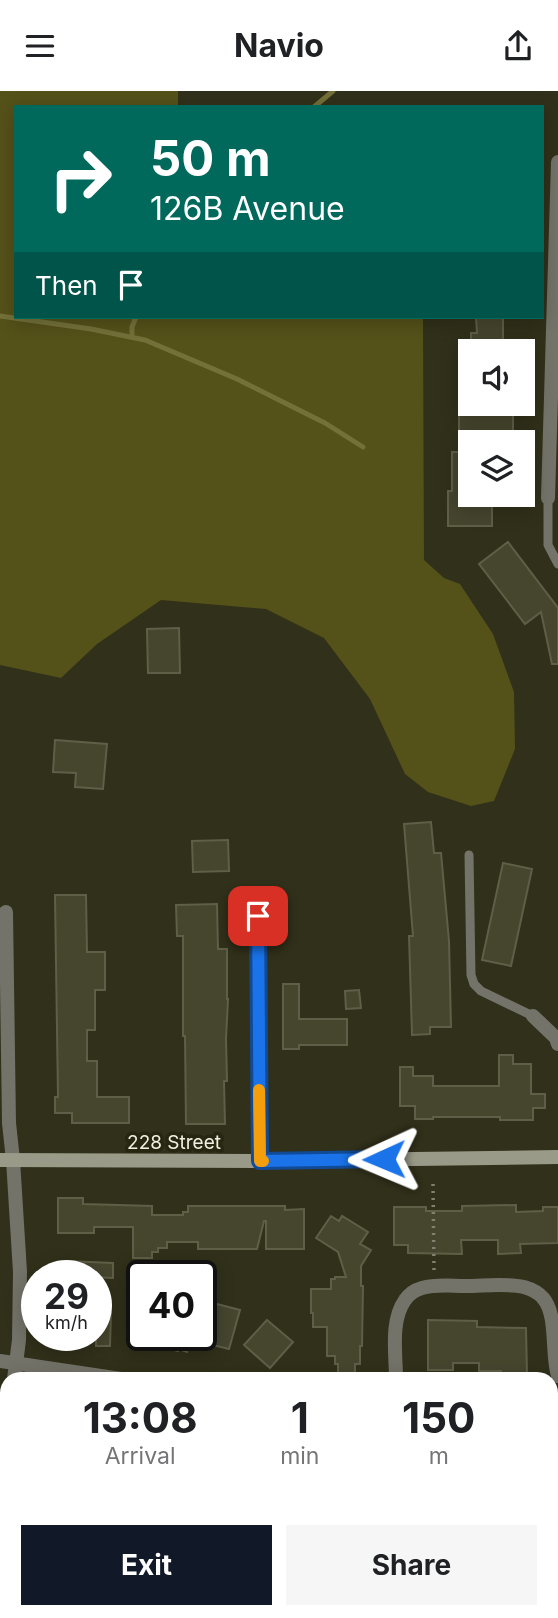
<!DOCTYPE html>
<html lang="en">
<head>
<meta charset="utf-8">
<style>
	:root { --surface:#fff; --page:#f6f6f6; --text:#202124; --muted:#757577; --accent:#111827 }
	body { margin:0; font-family:Inter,sans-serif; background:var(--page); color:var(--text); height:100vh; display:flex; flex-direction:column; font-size:26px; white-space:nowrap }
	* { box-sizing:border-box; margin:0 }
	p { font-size:23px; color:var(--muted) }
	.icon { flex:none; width:38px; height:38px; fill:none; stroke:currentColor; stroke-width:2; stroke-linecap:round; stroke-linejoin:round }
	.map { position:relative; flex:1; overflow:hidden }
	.sheet { position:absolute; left:0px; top:1281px; width:558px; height:247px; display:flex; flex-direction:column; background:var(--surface); border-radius:21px 21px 0 0; box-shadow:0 4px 18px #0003 }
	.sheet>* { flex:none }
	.hud { position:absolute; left:14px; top:14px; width:530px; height:214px; border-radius:0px; box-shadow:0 4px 18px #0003; background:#00695c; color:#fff; overflow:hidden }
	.fabs { position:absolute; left:458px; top:248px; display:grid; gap:14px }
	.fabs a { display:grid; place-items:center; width:77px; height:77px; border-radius:0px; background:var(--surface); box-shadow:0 4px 18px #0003; font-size:35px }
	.speed { position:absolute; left:21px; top:1169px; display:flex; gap:14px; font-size:35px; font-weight:700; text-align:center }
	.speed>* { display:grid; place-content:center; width:91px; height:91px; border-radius:50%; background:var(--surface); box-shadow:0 4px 18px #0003; line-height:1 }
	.speed small { font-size:18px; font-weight:400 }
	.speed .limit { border:4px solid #111; border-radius:10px; background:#fff; color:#111 }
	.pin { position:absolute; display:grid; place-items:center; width:60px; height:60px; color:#fff; margin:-30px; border-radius:14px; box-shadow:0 4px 10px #0006 }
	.me { position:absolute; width:77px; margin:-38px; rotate:269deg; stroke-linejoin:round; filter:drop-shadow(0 0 5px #0008) }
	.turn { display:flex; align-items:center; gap:24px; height:147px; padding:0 21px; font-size:32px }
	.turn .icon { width:91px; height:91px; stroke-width:2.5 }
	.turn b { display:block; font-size:49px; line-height:60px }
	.then { display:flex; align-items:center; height:66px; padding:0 21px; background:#0003; gap:14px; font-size:26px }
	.eta { display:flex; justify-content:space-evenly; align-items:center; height:119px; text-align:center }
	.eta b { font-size:42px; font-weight:700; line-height:49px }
	.primary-button { display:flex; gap:14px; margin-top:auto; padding:14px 21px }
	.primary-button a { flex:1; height:80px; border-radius:0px; background:var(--accent); color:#fff; font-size:28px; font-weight:700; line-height:80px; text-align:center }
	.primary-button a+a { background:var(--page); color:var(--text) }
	header { display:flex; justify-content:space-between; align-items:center; height:91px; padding:0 21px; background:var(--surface); font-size:32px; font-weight:700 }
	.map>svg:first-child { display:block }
</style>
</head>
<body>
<header><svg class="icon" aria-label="menu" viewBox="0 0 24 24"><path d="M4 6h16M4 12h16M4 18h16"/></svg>Navio<svg class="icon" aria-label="share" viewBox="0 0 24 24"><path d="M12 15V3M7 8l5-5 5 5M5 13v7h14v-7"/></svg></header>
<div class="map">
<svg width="558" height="1527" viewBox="0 0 558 1527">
	<rect width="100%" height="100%" fill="#31301a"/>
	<!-- green -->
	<path fill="#545119" d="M0,0H178V16H16V226H423L424,469L444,487L460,493L493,543L514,601L515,658L494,710L471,715L428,701L405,683L370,608L324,547L266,518L161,509L97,553L61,587L0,574Z"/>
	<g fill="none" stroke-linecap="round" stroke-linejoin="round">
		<!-- stream -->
		<path stroke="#737039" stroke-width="5" d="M314,16L333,0
			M0,225L91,238L145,249L237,288L325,332L363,356
			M132,246V236L136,226"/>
	</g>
	<!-- building -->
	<path fill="#46452e" stroke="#5f5e47" stroke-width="2" d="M476,226H503V261H471V242H477Z
		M477,313H513V352H459V323H477Z
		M452,361H471V404H479L492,415V435H448V400H452Z
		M508,451L558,517V573H552L541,521L525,533L479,473Z
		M179,537L180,582H148L147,538Z
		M55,649L107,653L103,698L75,696L76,682L53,681Z
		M431,731L434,762H441L449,850L451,936H430V943L412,944L409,845H413L404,733Z
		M228,749L229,780L193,781L192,750Z
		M503,772L532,778L511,875L482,869Z
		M55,804H86L87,861H105V899H95V939H87V970H97V1006H129V1032H72V1022H55V1006H58Z
		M217,813L218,858H227V908H228L226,948L227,990H224L225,1033H186L185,945H183V845H177L176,814Z
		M283,893H299V928H347V954H299V958H283Z
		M359,899L361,917L346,918L345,900Z
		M499,964H513V973H531V1003H545V1017H533V1029H500V1026H433V1028H415V1015H400V976H413V985H433V995H499Z
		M58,1107H83V1113L152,1115V1124H183V1121H188V1115H285V1119L304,1118V1158H266V1130H264L257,1158H198V1151H167V1157H158V1161H152V1167H133V1136H94V1142H58Z
		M516,1114V1121L543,1120V1116H558V1152L520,1153L521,1162L498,1163V1149H461L462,1163L408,1162V1154H394V1116H426V1120H462V1115Z
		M331,1125L339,1130L342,1125L368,1141L360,1153L371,1159L361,1175V1195H363L362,1255H360V1273H355V1288H338V1273H335V1265H327V1236H313V1222H311V1198H331V1188H335V1186H346L338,1161L316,1147Z
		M67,1170L113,1172V1187L66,1185Z
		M217,1213L240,1219L229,1258L201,1251V1228L205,1214L215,1217Z
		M96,1222H111L110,1255H96Z
		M267,1229L293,1251L270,1277L244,1254Z
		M428,1229L477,1230V1236L526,1237L527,1284H501V1280H479V1272H453V1279H428Z
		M138,1244H191L187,1261L179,1258L178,1260L137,1249Z"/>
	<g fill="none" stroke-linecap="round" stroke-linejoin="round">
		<!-- path -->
		<path stroke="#82816f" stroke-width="3.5" stroke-dasharray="2 5" stroke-linecap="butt" d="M433,1093L434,1179"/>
		<!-- lane -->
		<path stroke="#747369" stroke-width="9" d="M548,407V454L558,473
			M469,764L471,884L474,893L481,900L533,925"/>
		<!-- street -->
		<path stroke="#747369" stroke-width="14" d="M548,407L558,71
			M6,821L9,1032L13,1069L20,1181L19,1249L14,1288
			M258,825L260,1070
			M533,925L556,947L558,953
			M0,1270L121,1288
			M396,1288C396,1263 390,1230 405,1209C409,1203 415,1199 422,1197C436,1193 451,1195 465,1195C484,1195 505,1192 524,1196C531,1198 538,1201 543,1207C558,1224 551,1262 558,1285
			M0,1422L7,1349
			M397,1521L398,1527
			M555,1527L558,1521"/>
		<!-- secondary -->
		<path stroke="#9a9a89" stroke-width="14" d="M0,1069L260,1070L558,1066"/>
	</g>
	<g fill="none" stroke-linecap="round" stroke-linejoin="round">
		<!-- route casing -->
		<g stroke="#114b97" stroke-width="18">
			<path id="route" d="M258,825L260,1070L384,1068"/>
		</g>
		<!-- route -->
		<use href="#route" stroke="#1a73e8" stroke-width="12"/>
		<!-- slow -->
		<path stroke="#f59e0b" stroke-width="12" d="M259,999L260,1070H263"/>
	</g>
	<g text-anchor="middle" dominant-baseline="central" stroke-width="7" stroke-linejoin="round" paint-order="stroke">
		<!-- street labels -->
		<g font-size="19" fill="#f0f0e3" stroke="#272611">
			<text x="174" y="1051">228 Street</text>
		</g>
	</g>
</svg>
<div class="fabs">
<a><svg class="icon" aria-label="sound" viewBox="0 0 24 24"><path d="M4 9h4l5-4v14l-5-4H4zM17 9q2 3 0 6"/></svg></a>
<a><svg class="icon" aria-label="layers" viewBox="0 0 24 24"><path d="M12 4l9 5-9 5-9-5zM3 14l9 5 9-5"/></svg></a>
</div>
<div class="speed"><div>29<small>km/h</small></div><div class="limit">40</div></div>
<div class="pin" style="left:258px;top:825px;background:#d93025"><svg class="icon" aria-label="arrive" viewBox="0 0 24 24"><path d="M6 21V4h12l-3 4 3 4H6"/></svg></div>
<svg class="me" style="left:384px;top:1068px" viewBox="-20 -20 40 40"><path d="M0-17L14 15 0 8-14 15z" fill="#1a73e8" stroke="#fff" stroke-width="4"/></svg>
<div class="hud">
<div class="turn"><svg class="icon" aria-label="right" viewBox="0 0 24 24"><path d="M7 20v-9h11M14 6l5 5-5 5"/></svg><div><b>50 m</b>126B Avenue</div></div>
<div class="then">Then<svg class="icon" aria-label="arrive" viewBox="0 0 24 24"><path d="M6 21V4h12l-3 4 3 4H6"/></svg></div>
</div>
<section class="sheet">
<div class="eta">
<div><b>13:08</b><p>Arrival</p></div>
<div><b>1</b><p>min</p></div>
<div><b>150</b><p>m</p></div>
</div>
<div class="primary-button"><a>Exit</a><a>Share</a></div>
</section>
</div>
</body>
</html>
